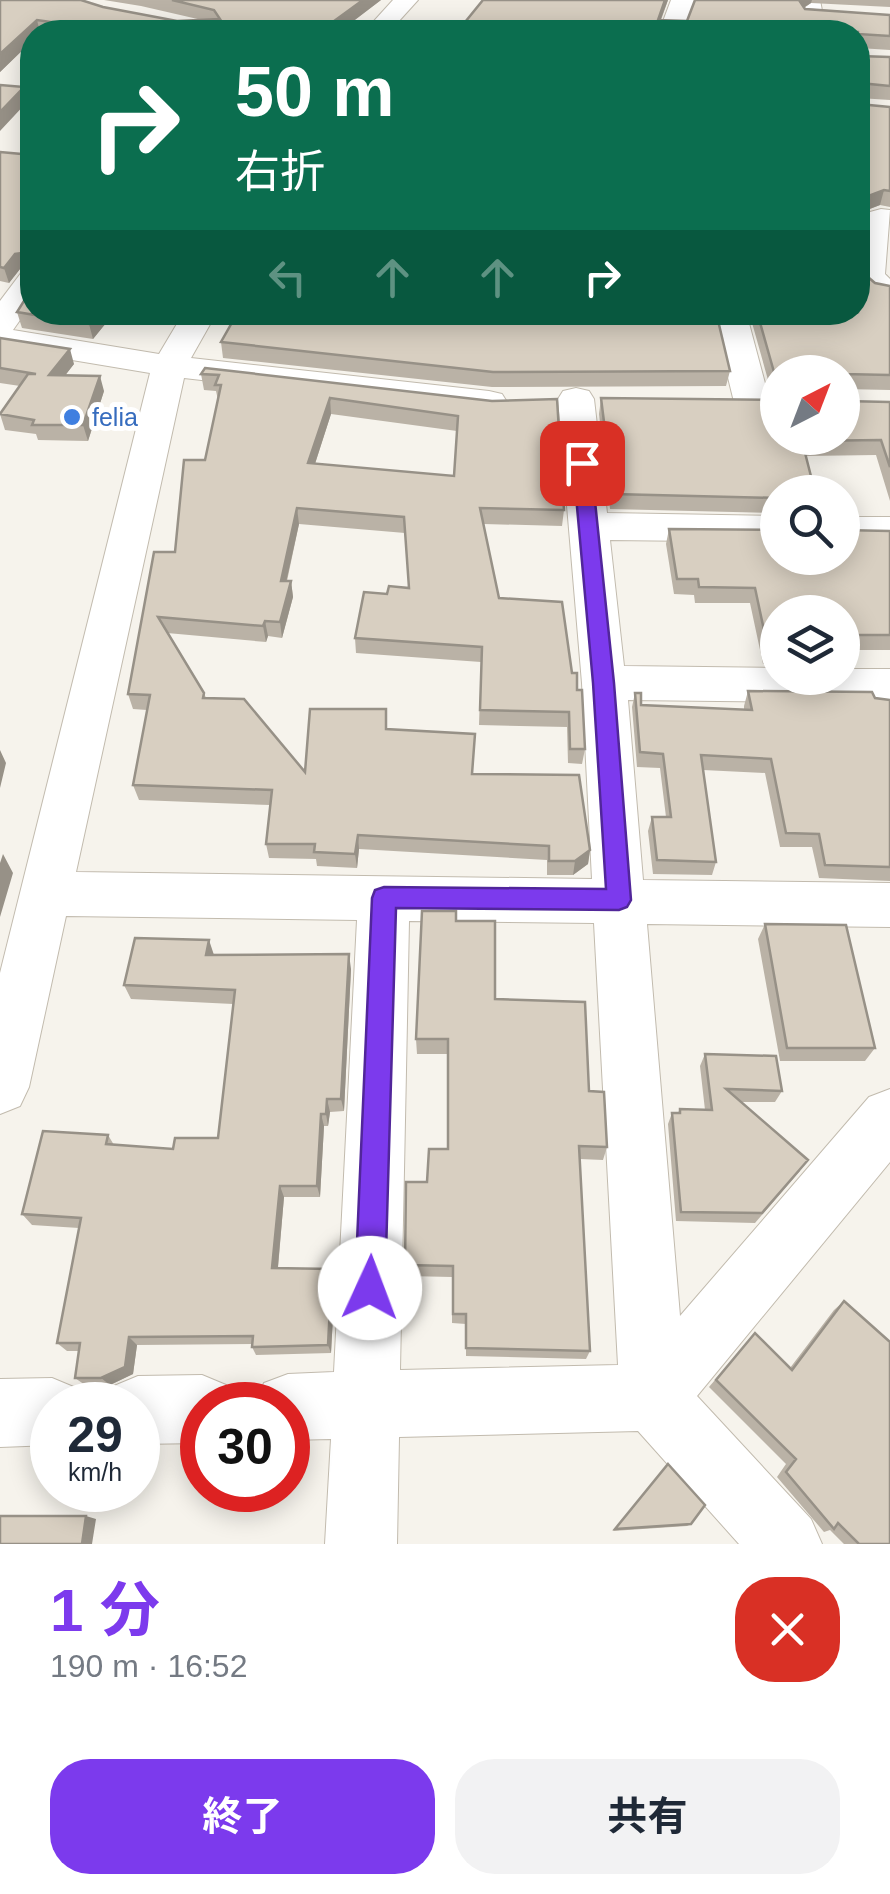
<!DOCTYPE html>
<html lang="ja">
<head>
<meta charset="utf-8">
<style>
	:root { --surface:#fff; --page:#f2f2f3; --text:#1f2937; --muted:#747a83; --accent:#7c3aed }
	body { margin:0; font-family:Arial,"Noto Sans JP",sans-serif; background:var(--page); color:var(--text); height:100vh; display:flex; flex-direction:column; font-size:38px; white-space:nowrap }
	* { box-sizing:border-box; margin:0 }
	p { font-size:32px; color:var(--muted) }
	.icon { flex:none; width:55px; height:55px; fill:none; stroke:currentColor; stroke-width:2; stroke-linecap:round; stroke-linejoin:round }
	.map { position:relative; height:1544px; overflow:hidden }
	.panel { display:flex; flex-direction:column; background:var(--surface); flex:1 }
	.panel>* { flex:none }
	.guide { position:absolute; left:20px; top:20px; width:850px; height:305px; border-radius:40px; box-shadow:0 5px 25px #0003; background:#0b6e4f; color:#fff; overflow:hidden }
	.needle { width:65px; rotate:42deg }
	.tools { position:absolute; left:760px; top:355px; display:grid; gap:20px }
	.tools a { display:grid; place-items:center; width:100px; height:100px; border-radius:50%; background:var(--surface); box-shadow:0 5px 25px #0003; font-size:50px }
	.speed { position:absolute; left:30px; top:1382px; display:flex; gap:20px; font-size:50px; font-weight:700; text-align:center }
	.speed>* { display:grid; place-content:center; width:130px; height:130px; border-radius:50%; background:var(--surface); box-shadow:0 5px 25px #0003; line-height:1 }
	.speed small { font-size:25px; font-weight:400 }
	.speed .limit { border:15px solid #d22; background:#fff; color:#111 }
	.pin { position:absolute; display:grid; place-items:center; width:85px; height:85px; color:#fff; margin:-42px; border-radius:20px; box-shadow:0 5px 15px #0006 }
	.me { position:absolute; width:110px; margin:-55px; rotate:2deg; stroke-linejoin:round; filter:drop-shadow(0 0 8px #0008) }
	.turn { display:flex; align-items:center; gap:35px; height:210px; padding:0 50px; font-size:45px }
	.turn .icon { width:130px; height:130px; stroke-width:2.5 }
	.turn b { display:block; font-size:70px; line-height:85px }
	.lanes { display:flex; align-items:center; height:95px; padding:0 50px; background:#0003; justify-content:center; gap:50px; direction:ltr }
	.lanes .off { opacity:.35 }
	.round { display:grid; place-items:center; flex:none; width:105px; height:105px; border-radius:40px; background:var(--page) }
	.head { display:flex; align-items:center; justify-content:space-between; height:170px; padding:0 50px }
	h1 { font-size:60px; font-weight:700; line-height:75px; color:var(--accent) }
	.button { display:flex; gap:20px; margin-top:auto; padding:20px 50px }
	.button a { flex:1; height:115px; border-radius:40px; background:var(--accent); color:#fff; font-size:40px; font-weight:700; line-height:115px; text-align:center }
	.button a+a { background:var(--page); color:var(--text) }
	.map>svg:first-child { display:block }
</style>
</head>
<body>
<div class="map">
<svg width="890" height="1544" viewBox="0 0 890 1544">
	<rect width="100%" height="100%" fill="#f6f3ec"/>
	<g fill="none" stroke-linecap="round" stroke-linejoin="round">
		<!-- minor casing -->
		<g stroke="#c2bbae" stroke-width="2">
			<path id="minor" d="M393,0H418L389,32H364Z
				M671,0H695L683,32H659Z
				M796,0H820L826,32H802Z
				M881,209L890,210L885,274L890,279V300C883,298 872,296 866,292C847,278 860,228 870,212Z
				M32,270V303L13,330L159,354L184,312H217L191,358L489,391L502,394L507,402L502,410L489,413L184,378L76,872L592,879L582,683L558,399L563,391L576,388L589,391L594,399L607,513L778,516V542L610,540L624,666L778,668V678H842V669H890V703L628,700L643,880L890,883V927L647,924L680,1316L869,1097L890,1089V1162L697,1396L811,1519L822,1544H739L638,1431L399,1437L397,1544H325L331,1439L288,1440V1405H255L264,1383L288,1374L334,1372L357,920L66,916L29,1087L20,1106L0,1114V973L150,373L0,348V301L21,273ZM409,921L594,923L618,1365L400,1370Z
				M712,312H746L770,402L765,410L752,413L739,410L734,402Z
				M842,517H890V545L842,544Z
				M202,1375L226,1385L234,1405H202V1443L138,1444V1405H107L114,1386L138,1376Z
				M52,1378L76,1388L83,1405H52V1445L0,1447V1379Z"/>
		</g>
		<!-- minor -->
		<use href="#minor" fill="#fff" fill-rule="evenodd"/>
	</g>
	<!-- wall -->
	<path fill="#bab2a6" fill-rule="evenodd" d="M0,0L103,7L177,21L202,20L141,6L104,0H381L339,32H32V41L0,72Z
		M668,0L661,20L687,21L695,0H890V7L811,3L804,8L890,15V50L859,48V56L890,57V100L859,98V104L890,107V207L880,205L867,210L858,238L862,272L875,283L890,286V390L844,389V401L890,402V501L876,455L806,456L778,492V513L610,509L599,414L601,398L778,438L842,372H778V390L770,387L749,312H858L457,32Z
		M0,152L32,155V275L31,268L20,269L9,283L0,281Z
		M17,312H115L93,339L22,328Z
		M0,338L74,364L65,375L104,391L88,441L38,440L36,434L5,430L0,414L20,386L0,383Z
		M221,342L730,371L726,386L492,387L223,358Z
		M201,374L492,401L564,510L562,526L484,524L499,598L572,673L577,690L585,749L582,764L568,763L567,727L479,725L481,662L356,653L355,638L387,594L409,588L405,533L299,524L287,581H291L293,597L282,638L268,636L266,642L167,633L204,693L206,698L305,772L387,730L473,774L590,850L588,864L573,875H547V860L359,849L357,868L317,866L316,859L269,858L266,844L270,805L139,800L133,785L147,710L133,709L128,694L205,460L218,400L216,391L204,390ZM331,414L457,431L454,476L315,464Z
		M669,529L890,531V650H855L849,665L842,666V612H778V665L763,664L750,603H695L694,595L674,594L666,544Z
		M748,691L875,698L890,700V881L819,878L812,847H780L765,773L703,770L716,862L712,875L653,874L648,831L652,817H666L660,768L637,767L632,707L635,693L641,705L744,710V706Z
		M456,921L495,999L589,1091L607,1147L603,1160L580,1159L590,1351L586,1359L466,1356V1324L452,1323V1277L406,1276L405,1265L427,1182L448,1149V1054H417L416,1039Z
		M765,924L875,1048L865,1061H780L758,939Z
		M214,955L351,969L344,1111L330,1112L328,1126H324L320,1197H284L278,1268L332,1269L335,1279L331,1353L256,1355L252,1347V1344L137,1345L133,1374L110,1385H85L75,1378L79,1351H67L57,1343L79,1228L32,1225L22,1214L108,1135L114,1145L173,1149L218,1138L233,1004L131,999L124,985Z
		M705,1054L782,1091L775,1102H740L800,1171L755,1223L676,1221L668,1124L672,1113H678L680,1109L705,1110L700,1066Z
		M844,1301L890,1544H844L830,1530L824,1532L777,1477L786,1464L709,1387L755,1333L790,1368L834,1310Z
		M668,1464L691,1524L687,1526L613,1531Z"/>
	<!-- shaded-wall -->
	<path fill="#979187" d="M363,0H381L339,32H319Z
		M665,0H668L656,32L658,20Z
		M798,0H812L811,3L795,13Z
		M37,20L40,32H32V41L0,72V54Z
		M24,87L28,101L0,131V112Z
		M884,190L880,205L867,210L871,195Z
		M30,252L32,267L20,269L9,283L4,268L15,254Z
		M99,312H115L93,339L89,324Z
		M70,349L74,364L54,390L49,375Z
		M100,376L104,391L88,441L83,425Z
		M330,398L331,414L310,479L308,463Z
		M297,508L299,524L283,596L281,581Z
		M291,581L293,597L282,638L280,622Z
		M265,621L268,636L266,642L263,626Z
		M0,750L6,763L0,788Z
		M358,835L359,849L357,868L355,854Z
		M590,850L588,864L573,875L575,861Z
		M3,854L13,873L0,917V863Z
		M209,940L214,955H206Z
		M349,954L351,969L344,1111L341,1099Z
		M327,1099L330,1112L328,1126L326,1114Z
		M321,1114L324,1126L320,1197L317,1186Z
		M280,1186L284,1197L277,1277L272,1268Z
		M332,1269L335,1279L331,1353L328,1345Z
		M129,1337L137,1345L133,1374L110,1385L101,1378Z
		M86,1516L96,1519L92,1544H82Z"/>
	<!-- building -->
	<path fill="#d8cfc1" stroke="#979187" stroke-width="2.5" fill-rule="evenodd" d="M0,0H81L103,7L177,21L220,19L214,10L172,0H363L319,32H122L37,20L0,54Z
		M483,0H665L658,20L687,21L695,0H799L805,9L890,15V36L859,34V56L890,57V86L859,83V104L890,107V191L884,190L871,195L858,237L862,272L875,283L890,286V375L844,374V401L890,402V467L881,440L802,441L815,492H778V498L613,494L601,398L778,400V438H842V372H774L757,312H858V32H457Z
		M0,85L24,87L0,112Z
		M0,152L32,155V271H31L30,252L15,254L4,268L0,267Z
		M32,288V312H99L89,324L17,312Z
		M238,312H716L730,371L493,372L221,342Z
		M0,338L70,349L49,375L100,376L83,425H32L34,420L0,414L28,374H36L0,368Z
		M205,368L492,401L557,399L564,510L480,508L499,598L562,602L572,673H577V690H582L585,749H570L569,712L480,710L482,647L355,638L364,592L387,594L389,586L409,588L404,517L297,508L281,581H291L280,622L265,621L263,626L158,617L204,693L203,698L244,699L305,772L310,709H386V729L475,734L472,774L579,775L590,850L575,861H549V846L358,835L355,854L314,852L315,844H266L272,790L133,785L150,695L128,694L154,552H175L184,460H205L221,385H215L219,375L201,374ZM330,398L458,416L454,476L308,463Z
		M669,529L778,530V558H842V530L890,531V635H849L855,650L845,651L844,659H842V612H778V650L768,649L755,588L699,587L698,579H677Z
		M748,691L872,692L875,698L890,700V867L825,865L819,834L786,833L771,759L701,755L716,862L657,860L652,817H671L663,754L640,752L635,693H641V705L752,710Z
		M422,911H456V921H495V999L585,1002L589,1091L604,1092L607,1147L579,1146L590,1351L466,1348V1314H453V1266L405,1265L406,1182H427L429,1149H448V1039H416Z
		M765,924L846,925L875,1048H787Z
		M135,938L209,940L206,955L349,954L341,1099H327L326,1114H321L317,1186H280L272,1268L332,1269L328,1345L252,1347L253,1336L129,1337L125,1367L101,1378H75L80,1343H57L81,1218L22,1214L43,1131L108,1135L106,1144L173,1149L175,1138H218L235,990L124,985Z
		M705,1054L776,1056L782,1091L726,1089L808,1160L762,1213L681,1212L672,1113H680V1109L712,1110Z
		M844,1301L890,1342V1544H859L838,1523L834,1529L786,1472L796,1459L716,1380L755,1333L792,1370Z
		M668,1464L705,1505L691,1524L615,1529Z
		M0,1516H86L82,1544H0Z"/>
	<!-- route -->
	<path fill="#7c3aed" stroke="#51269a" stroke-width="2.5" d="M582,457L591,463L614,683L631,900L627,907L619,910L396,908L385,1288L381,1299L370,1304L359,1299L355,1288L372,898L375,890L384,887L606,889L593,683L573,463Z"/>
	<!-- markers -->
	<circle fill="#3f7fe0" stroke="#fff" stroke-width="4" cx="72" cy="417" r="10"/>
	<g text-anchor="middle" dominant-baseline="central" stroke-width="10" stroke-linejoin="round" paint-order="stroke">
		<!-- far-shop labels -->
		<g font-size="25" fill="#366cbe" stroke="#fff" text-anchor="start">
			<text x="92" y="417">felia</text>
		</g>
	</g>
</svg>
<div class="tools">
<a><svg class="needle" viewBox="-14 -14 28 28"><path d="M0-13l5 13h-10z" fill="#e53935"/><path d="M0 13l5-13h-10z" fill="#747a83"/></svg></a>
<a><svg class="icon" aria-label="search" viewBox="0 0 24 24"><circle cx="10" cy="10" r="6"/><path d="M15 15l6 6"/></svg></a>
<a><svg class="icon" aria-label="layers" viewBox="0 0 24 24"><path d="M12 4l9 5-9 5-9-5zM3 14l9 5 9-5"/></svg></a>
</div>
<div class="speed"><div>29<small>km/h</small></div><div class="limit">30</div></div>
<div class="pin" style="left:582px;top:463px;background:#d93025"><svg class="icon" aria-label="arrive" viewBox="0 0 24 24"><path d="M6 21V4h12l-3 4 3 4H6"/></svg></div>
<svg class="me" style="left:370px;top:1288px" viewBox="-20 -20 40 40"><circle r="19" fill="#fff"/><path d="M0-13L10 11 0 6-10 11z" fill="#7c3aed"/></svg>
<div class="guide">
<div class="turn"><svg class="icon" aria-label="right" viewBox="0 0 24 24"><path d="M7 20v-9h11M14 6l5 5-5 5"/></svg><div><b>50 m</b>右折</div></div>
<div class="lanes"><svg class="icon off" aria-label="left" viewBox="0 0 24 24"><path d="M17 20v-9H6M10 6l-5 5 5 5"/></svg><svg class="icon off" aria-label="ahead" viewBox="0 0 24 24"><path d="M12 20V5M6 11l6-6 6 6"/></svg><svg class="icon off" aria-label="ahead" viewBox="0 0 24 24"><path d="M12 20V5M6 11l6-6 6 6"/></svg><svg class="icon" aria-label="right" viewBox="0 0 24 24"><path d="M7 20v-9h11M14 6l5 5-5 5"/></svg></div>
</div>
</div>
<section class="panel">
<div class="head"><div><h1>1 分</h1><p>190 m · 16:52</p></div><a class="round" style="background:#d93025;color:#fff"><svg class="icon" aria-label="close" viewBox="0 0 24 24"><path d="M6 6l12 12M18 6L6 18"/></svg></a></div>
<div class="button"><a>終了</a><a>共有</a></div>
</section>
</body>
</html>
